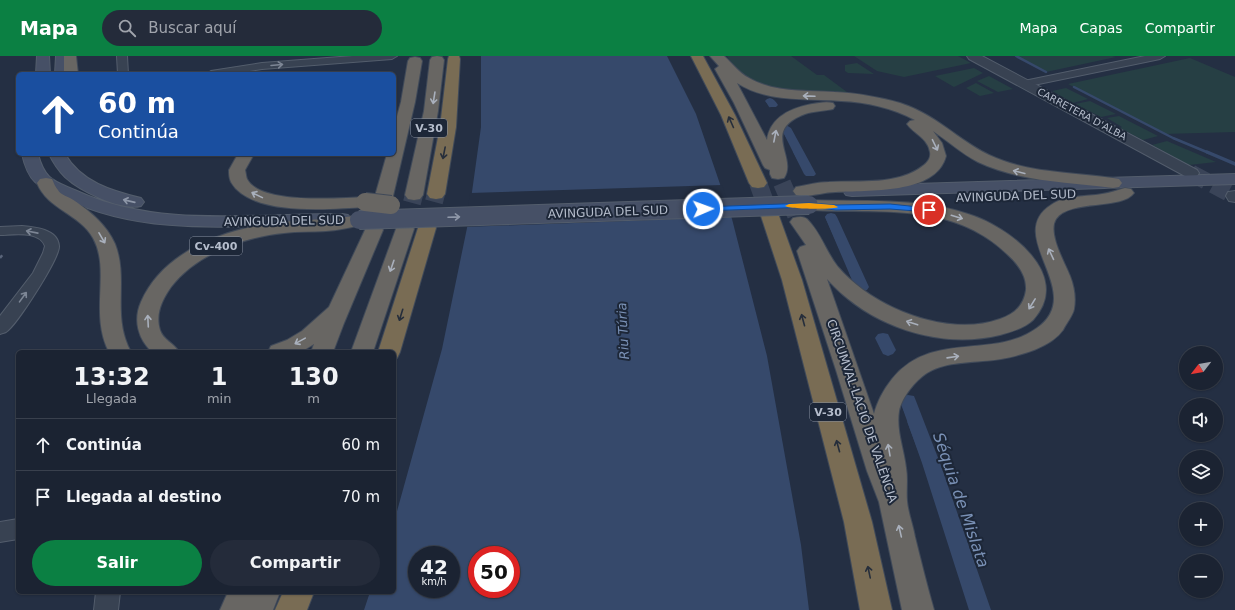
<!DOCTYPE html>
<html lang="es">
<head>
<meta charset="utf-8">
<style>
	:root { --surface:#1b2332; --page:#242b3a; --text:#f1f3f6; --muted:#a0a4ac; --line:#39404d; --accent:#0b8043 }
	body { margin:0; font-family:"DejaVu Sans",sans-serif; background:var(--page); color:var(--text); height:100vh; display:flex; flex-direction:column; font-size:15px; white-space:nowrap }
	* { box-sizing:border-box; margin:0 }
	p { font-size:13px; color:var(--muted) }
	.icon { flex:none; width:22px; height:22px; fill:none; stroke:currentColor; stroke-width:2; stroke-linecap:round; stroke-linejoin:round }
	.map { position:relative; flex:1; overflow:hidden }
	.panel { position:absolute; left:16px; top:294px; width:380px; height:244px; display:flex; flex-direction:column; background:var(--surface); border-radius:6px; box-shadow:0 1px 3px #0004,0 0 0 1px var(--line) }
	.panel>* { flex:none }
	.guide { position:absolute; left:16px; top:16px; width:380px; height:84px; border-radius:6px; box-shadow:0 1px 3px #0004,0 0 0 1px var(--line); background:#1a4fa0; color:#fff; overflow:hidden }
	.needle { width:26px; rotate:239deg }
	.controls { position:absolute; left:1179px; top:290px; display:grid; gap:8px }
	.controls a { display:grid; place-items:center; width:44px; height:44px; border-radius:50%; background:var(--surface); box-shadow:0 1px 3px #0004,0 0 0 1px var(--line); font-size:20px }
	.speed { position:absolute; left:408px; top:490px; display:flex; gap:8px; font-size:20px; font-weight:700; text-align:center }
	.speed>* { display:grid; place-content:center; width:52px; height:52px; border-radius:50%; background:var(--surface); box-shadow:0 1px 3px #0004,0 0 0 1px var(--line); line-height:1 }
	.speed small { font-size:10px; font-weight:400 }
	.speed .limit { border:6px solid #d22; background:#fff; color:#111 }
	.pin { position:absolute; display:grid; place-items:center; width:34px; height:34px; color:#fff; margin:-17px; border:2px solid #fff; border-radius:50%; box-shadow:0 1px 4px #0007 }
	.me { position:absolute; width:44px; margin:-22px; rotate:88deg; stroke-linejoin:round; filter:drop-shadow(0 0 3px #0008) }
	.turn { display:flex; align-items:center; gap:14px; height:84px; padding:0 16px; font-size:18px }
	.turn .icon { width:52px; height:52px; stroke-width:2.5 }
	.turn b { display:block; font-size:28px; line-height:34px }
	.eta { display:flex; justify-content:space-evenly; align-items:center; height:68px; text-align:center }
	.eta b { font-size:24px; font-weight:800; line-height:28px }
	.button { display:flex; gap:8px; margin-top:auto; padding:8px 16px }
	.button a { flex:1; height:46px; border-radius:24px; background:var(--accent); color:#fff; font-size:16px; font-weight:800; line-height:46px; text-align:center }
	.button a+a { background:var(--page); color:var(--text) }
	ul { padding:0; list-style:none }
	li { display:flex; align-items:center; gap:12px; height:52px; padding:0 16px; border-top:1px solid var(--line) }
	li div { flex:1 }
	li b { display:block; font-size:15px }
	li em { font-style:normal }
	header { display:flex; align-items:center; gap:24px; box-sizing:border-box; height:56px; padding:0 20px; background:var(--accent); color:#fff }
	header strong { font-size:19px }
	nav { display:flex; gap:22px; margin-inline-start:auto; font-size:14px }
	.search { width:280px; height:36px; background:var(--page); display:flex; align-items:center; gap:10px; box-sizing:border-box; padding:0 14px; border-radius:22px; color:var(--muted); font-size:15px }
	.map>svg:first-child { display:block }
</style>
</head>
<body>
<header>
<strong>Mapa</strong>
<div class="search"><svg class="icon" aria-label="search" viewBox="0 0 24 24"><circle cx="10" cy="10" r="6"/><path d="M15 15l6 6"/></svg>Buscar aquí</div>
<nav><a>Mapa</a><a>Capas</a><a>Compartir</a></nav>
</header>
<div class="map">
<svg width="1235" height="554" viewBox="0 0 1235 554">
	<rect width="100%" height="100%" fill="#242f43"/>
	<!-- green -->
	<path fill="#263f44" d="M727,0H791L817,19H824L851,39C818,37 762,41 738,15C733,11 730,5 727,0Z
		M854,0H958L971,7L904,21L877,15Z
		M1016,0H1112L1116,1L1046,16Z
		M1190,2L1235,21V76L1164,78L1068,28Z
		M857,7L874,18L848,17L845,15V9Z
		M974,12L983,17L954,31L935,20Z
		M989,20L1013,33L998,36L977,25Z
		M976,27L994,37L980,40L966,32Z
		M1066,32L1088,43L1073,47L1052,35Z
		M1090,45L1116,58L1101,61L1075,48Z
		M1119,60L1158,80L1143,84L1120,72L1122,71L1107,62Z
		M1167,85L1216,106L1189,109L1152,89Z"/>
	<!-- water -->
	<path fill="#36496b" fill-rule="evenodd" d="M481,0H667L696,58L732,163L767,300L801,489L809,554H364L370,536H394V466L442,293L467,172L481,71ZM417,499H451V533H417ZM477,499H511V533H477Z"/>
	<!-- pier -->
	<path fill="#242f43" d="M722,129L733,161L465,171L470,137Z"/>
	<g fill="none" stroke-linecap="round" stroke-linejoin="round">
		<!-- stream-far3 -->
		<path stroke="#36496b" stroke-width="2.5" d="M1016,0L1046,16
			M1074,31L1173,82L1209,97
			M767,45L770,50
			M784,75L796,97"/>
		<!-- stream-far2 -->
		<path stroke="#36496b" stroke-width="3.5" d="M795,96L807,118
			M1207,96L1235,108
			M827,161L852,217"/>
		<!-- stream-far1 -->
		<path stroke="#36496b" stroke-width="4" d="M851,216L855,225
			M878,282L883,293
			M904,350L911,367"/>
		<!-- stream -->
		<path stroke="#36496b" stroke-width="5" d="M910,366L925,406L973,554"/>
		<!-- canal -->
		<path fill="#36496b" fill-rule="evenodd" d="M770,42C774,43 776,46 778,49L776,51H770L765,45L767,43Z
			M786,69L791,72L816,118L814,120H806L804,118L781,72Z
			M831,157L835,158L837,161L869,231L867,234L862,236L857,234L855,231L825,161L827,158Z
			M883,277L888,278L896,294L893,298L888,300L883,298L875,282L878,278Z
			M908,339L914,340L916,345L940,407L991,554H969L922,407L900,345L902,340Z"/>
		<!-- tertiary-tunnel -->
		<path stroke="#3a4458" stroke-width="17" stroke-dasharray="17 8" stroke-linecap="butt" d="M1191,117L1234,140"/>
		<!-- trunk-tunnel -->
		<path stroke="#3a4458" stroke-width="18" stroke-dasharray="18 9" stroke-linecap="butt" d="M782,127L796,159
			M405,173L414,139"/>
		<!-- motorway-tunnel -->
		<path stroke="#3a4458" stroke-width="18" stroke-dasharray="18 9" stroke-linecap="butt" d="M758,127L770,160
			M427,172L436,138"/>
		<!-- minor casing -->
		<g stroke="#535d6c" stroke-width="2">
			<path id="minor" d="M117,0H127L128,18H118Z
				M353,0H397L392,3L262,13L231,18H206L211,15L262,7Z
				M1145,0H1165L1160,3L1024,31L1019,28L1024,25Z
				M22,170C34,171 58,173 59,190C60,202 16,270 6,276C4,277 2,277 0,278V260L33,217L43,197L45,190C39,174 13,179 0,179V171Z
				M18,463V483L0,486V466Z
				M96,536H120L118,554H94Z"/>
		</g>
		<!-- tertiary casing -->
		<g stroke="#535d6c" stroke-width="2">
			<path id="tertiary" d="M967,0H982L1197,114L1199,117L1197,120L1191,122L1185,120L969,3Z
				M1235,135V146L1229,145L1226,140L1228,136Z"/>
		</g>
		<!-- secondary casing -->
		<g stroke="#535d6c" stroke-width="2">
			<path id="secondary" d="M37,0H49L50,18H36Z
				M56,0H68L69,18H55Z
				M22,98H38C45,125 55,125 77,135C160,173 254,157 342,158L348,159L351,163L348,167L342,168C250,167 152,184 66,143C40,131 29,129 22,98Z
				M49,98H65C81,126 112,135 141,142L144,146L141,150C121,155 80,135 65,121C58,114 53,106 49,98Z
				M1235,118V128L852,140L846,139L843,135L846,131L852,130Z"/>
		</g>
		<!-- trunk casing -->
		<g stroke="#404a59" stroke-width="2">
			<path id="trunk" d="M64,0H76L78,18H64Z
				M437,0L442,1L444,4L438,55L423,139L420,143L414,144L408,143L405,139L424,55L430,4L432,1Z
				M710,0H724C732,7 739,17 749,22C775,37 806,34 834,36C857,37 879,41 900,47C937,59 956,83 989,99C1027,117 1071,116 1113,122L1119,123L1122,127L1119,131L1113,132C1068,126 1021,126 978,106C962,98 948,85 933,75L942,87L946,100C936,139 867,134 836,136C823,136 808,142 796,139L793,135L796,131C807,129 818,126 829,126C860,124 898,130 924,109C928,106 931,101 930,96C928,82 914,78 907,68L910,65L915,64C892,52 867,46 841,45C806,42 768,47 737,27L767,84C770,61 791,52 812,48C819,47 826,45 833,47L835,50L833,53C824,55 814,55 805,58C760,75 798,101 784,122L778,123L772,122L770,118V114L765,112L763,109L734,47L715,13L719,10Z
				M415,1L420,2L422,5L415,46L393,140L390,144L384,145L378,144L375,140L387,98H394V71L401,46L408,5L410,2Z
				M238,98H254L245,114C246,117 246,121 247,123C260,149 340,142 365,141L371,142L374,146L371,150L365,151C331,153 251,161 231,126C229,122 229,118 229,114Z
				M46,122L52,123C54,127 55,131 58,134C60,138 66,140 70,142C88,153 107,169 115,188C129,223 111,260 131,296H109C89,258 111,214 93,182C80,158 47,153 37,127L40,123Z
				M1125,132L1131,133L1134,137C1122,154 1070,143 1056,163C1047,177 1065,207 1070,220C1074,230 1076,242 1074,253C1073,259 1066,268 1063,274C1050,292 1021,299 1001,303C978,307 948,304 927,317C915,325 902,341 899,355C896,375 904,393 906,412C908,423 906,434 907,445C908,457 913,469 915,481C921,505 927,530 934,554H902L879,446L867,415L836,314L797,195L800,191L806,189L790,166L793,162C798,161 803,160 807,163C821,177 826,196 838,211C873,252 948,282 1000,263C1015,258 1024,249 1026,234C1027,219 1017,207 1007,198C952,145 879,158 809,154L803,153L800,149L803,145L809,144C862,146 917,141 968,158C1008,170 1074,219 1033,264C1025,272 1011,276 1000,279C939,294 869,270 827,223L874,358C877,346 884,333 892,323C932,274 993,304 1037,272C1088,236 1003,180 1051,149C1065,139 1086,141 1102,138C1110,137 1117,134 1125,132Z
				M359,159L365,160L368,164L365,168C353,171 340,174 326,175C312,176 298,175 284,177C244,181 196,198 171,231C162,244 155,258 160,274C163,284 174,287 179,296H152C138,283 133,264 141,246C164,193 230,171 283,166C309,163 334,164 359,159Z
				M405,167L412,169L414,173L373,296H351L396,173L398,169Z
				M374,168L381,170L383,174L344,267L333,296H311L314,288L301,296H268L271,290L287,284L302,275L329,251L365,174L367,170Z
				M228,536H280L273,554H220Z"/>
		</g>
		<!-- motorway casing -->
		<g stroke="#404a59" stroke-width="2">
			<path id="motorway" d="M449,0H459L460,3L456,71L445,138L442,142L436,143L430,142L427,138L440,71L448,3Z
				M691,0H703L735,59L767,127L764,131L758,132L752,131L749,127L721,59Z
				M770,155L776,156L779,160L802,224L872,466L892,554H860L844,466L782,224L761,160L764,156Z
				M427,166L434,168L436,172L400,296L397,302L394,303V296H378L418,172L420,168Z
				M283,536H314L307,554H275Z"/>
		</g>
		<!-- minor -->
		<use href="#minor" fill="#384252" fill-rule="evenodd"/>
		<!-- tertiary -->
		<use href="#tertiary" fill="#384252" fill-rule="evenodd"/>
		<!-- secondary -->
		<use href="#secondary" fill="#465066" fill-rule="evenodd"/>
		<!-- trunk -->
		<use href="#trunk" fill="#686663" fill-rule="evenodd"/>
		<!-- motorway -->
		<use href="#motorway" fill="#796c54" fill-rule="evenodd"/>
		<!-- rail -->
		<path stroke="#5a657a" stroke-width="2.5" stroke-dasharray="3.5 3.5" stroke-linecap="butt" d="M0,202L4,197"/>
		<!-- secondary-bridge casing -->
		<g stroke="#535d6c" stroke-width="20" stroke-linecap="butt">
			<path id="secondary-bridge" d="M359,164L809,149"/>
		</g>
		<!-- trunk-bridge casing -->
		<g stroke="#404a59" stroke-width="20" stroke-linecap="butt">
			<path id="trunk-bridge" d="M365,146L391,149"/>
		</g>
		<!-- secondary-bridge -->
		<use href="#secondary-bridge" stroke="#465066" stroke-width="18"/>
		<!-- trunk-bridge -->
		<use href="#trunk-bridge" stroke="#686663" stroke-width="18"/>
	</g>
	<!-- one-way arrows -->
	<defs><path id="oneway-shaft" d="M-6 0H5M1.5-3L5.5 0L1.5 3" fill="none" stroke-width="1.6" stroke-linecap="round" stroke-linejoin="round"/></defs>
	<g stroke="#7d8695">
		<use href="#oneway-shaft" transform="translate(277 9) rotate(-5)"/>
		<use href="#oneway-shaft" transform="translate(32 176) rotate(-169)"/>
		<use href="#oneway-shaft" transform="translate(23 241) rotate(-54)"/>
	</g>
	<g stroke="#a9b0bc">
		<use href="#oneway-shaft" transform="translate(809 40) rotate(-178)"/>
		<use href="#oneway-shaft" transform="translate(434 42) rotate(99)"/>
		<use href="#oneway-shaft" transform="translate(775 80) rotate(-79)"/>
		<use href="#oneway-shaft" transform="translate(935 89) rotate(64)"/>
		<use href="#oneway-shaft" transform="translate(1019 116) rotate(-166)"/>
		<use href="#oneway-shaft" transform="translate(257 139) rotate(-154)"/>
		<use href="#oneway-shaft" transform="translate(957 161) rotate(17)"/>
		<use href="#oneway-shaft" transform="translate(102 182) rotate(60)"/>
		<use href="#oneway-shaft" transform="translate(1051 198) rotate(-115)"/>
		<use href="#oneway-shaft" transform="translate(392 210) rotate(109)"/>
		<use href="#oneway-shaft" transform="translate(1032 248) rotate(122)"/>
		<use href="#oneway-shaft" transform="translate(148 265) rotate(-93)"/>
		<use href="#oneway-shaft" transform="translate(912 267) rotate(-162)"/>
		<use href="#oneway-shaft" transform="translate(300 285) rotate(151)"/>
		<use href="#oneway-shaft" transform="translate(953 301) rotate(-8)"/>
		<use href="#oneway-shaft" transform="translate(889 394) rotate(-100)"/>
		<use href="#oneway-shaft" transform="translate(900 475) rotate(-103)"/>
	</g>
	<g stroke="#262e3b">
		<use href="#oneway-shaft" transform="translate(731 66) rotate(-114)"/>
		<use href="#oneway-shaft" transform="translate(444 97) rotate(101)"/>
		<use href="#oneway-shaft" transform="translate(401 259) rotate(107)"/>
		<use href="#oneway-shaft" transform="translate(803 264) rotate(-105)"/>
		<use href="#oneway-shaft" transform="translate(838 390) rotate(-105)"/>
		<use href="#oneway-shaft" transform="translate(869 516) rotate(-102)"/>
	</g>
	<g stroke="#8e97a8">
		<use href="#oneway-shaft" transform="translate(129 145) rotate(-167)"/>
		<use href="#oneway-shaft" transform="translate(454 161) rotate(-2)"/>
	</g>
	<!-- route -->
	<path fill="#1a73e8" stroke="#114b97" d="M809,147L836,149L890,148L929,152L933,154L929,156L890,153L836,154L809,151L703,155L699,153L703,151Z"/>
	<!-- slow -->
	<path fill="#f59e0b" d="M809,147L834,149L838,151C835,154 789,153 785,150L789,148Z"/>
	<g text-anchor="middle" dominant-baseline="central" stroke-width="4" stroke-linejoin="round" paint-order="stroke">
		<!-- far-street labels -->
		<g font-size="10" fill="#b5bdcc" stroke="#1d2738">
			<text transform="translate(1082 58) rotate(28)">CARRETERA D'ALBA</text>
		</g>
		<!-- shield labels -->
		<g fill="#1d2738" stroke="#8790a0" stroke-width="1">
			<rect x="411" y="63" width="36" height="18" rx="3"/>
			<rect x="190" y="181" width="52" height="18" rx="3"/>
			<rect x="810" y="347" width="36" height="18" rx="3"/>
		</g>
		<g font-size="11" font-weight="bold" fill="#b5bdcc">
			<text x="429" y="72">V-30</text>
			<text x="216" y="190">Cv-400</text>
			<text x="828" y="356">V-30</text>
		</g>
		<!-- street labels -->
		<g font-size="12" fill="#b5bdcc" stroke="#1d2738">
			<text transform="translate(1016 140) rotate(-2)">AVINGUDA DEL SUD</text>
			<text transform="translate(608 156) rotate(-2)">AVINGUDA DEL SUD</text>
			<text transform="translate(284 165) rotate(-1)">AVINGUDA DEL SUD</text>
			<text transform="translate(862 355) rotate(71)">CIRCUMVAL·LACIÓ DE VALÈNCIA</text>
		</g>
		<!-- water labels -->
		<g font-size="13" font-style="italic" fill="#7a91b6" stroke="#1d2738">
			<text transform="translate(623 275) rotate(-93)">Riu Túria</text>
		</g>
		<!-- near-water labels -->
		<g font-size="16" font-style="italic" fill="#7a91b6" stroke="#1d2738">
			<text transform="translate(961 444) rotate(71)">Séquia de Mislata</text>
		</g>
	</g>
</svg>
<div class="controls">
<a><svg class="needle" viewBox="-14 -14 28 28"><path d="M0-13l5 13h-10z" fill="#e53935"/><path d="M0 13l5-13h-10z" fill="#a0a4ac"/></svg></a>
<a><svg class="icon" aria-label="sound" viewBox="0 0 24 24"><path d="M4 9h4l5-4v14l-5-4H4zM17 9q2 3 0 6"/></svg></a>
<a><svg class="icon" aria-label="layers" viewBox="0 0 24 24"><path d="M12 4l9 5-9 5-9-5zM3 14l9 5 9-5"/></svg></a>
<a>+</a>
<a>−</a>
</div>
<div class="speed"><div>42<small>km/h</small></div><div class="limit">50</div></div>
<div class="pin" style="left:929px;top:154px;background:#d93025"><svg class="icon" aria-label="arrive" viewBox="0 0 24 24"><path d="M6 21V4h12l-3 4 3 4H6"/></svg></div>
<svg class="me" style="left:703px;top:153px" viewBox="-20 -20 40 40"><circle r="17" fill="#1a73e8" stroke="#fff" stroke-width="3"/><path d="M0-11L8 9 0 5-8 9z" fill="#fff"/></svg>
<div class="guide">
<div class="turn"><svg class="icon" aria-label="ahead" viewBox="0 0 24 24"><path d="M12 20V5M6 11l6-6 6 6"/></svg><div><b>60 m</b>Continúa</div></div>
</div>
<section class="panel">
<div class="eta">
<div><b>13:32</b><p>Llegada</p></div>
<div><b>1</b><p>min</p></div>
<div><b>130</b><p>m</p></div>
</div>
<ul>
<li><svg class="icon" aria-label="ahead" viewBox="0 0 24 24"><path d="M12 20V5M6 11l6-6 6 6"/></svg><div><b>Continúa</b></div><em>60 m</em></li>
<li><svg class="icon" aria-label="arrive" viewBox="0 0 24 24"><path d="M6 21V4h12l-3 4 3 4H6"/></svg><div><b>Llegada al destino</b></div><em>70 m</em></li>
</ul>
<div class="button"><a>Salir</a><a>Compartir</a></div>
</section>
</div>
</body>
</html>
